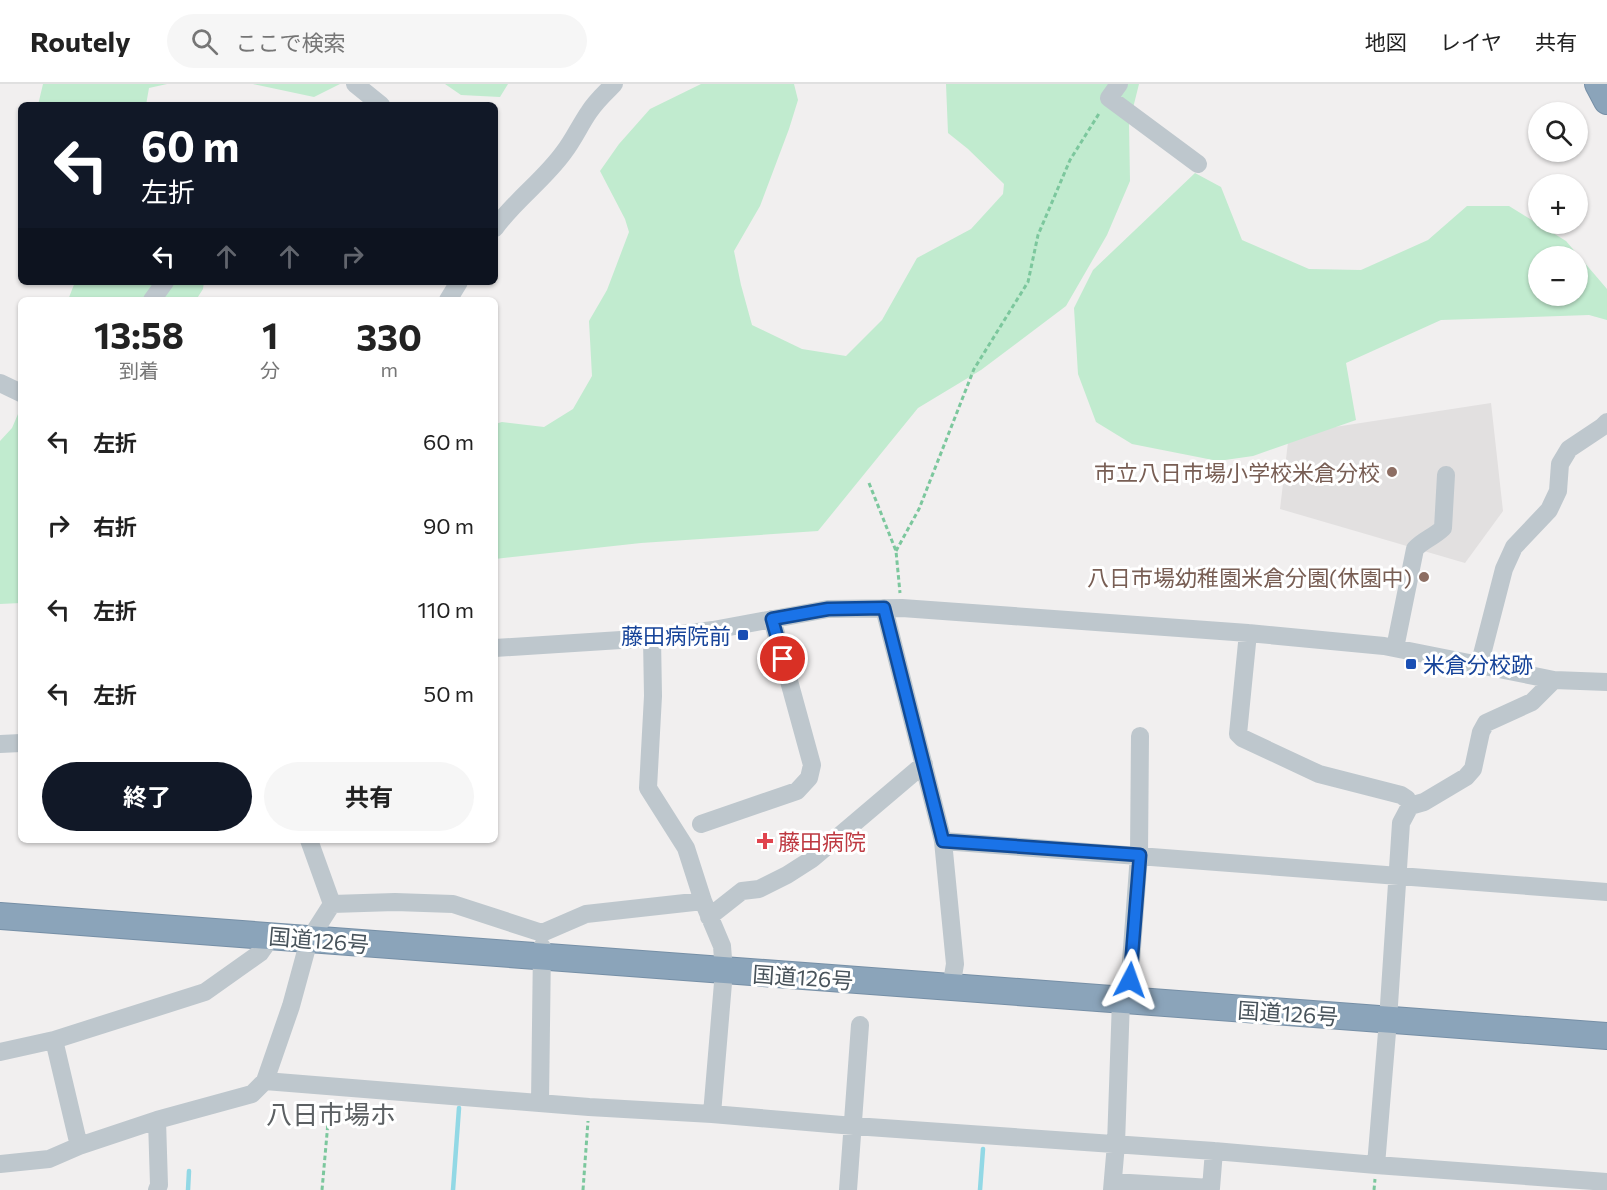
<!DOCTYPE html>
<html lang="ja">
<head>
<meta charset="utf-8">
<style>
	:root { --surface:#fff; --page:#f6f6f6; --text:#222; --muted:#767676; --line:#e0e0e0; --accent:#111827 }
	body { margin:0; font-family:Commissioner,"Noto Sans JP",sans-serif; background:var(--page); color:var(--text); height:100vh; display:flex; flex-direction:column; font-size:22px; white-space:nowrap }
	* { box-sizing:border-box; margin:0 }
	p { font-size:20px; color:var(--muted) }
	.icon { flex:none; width:33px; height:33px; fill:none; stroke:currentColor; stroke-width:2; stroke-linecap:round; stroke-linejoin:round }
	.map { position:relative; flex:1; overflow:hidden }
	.side { position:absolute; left:18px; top:213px; width:480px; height:546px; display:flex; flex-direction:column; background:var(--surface); border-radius:9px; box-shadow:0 2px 4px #0004 }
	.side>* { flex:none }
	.banner { position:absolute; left:18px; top:18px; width:480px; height:183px; border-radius:9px; box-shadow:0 2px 4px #0004; background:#111827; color:#fff; overflow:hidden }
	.tools { position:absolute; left:1528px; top:18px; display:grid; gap:12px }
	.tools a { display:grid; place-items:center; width:60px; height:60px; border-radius:50%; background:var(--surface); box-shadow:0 2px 4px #0004; font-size:30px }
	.pin { position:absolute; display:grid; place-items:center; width:51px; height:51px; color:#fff; margin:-26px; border:3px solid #fff; border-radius:50%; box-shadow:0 2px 6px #0007 }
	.me { position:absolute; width:66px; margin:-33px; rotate:4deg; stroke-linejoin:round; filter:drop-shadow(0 0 4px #0008) }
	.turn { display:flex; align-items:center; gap:21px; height:126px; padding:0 24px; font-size:27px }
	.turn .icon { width:78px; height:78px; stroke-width:2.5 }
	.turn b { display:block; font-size:42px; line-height:51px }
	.lanes { display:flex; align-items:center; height:57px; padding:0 24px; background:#0003; justify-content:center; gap:30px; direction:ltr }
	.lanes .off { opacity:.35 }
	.eta { display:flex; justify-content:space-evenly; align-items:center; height:102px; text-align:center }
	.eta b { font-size:36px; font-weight:700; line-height:42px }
	.button { display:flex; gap:12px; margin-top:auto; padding:12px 24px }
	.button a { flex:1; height:69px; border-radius:36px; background:var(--accent); color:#fff; font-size:24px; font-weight:700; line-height:69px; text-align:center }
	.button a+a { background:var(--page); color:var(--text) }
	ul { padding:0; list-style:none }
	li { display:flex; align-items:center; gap:18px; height:84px; padding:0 24px }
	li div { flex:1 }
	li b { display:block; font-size:22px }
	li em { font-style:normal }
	header { display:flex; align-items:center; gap:36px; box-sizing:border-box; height:84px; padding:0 30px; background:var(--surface); border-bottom:2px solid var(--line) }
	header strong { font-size:28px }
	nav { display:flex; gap:33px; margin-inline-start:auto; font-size:21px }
	.search { width:420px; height:54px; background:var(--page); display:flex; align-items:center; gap:15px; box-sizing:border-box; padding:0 21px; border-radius:33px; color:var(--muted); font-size:22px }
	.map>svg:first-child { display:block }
</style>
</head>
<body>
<header>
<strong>Routely</strong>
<div class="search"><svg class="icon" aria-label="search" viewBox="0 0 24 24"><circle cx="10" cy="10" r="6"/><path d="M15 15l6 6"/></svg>ここで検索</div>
<nav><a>地図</a><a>レイヤ</a><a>共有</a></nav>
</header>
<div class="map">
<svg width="1607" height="1106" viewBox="0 0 1607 1106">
	<rect width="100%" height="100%" fill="#f1efef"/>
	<!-- education -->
	<path fill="#e2e0e0" d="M1491,319L1503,427L1465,479L1280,425L1289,350Z"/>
	<!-- green -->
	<path fill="#c1ebcf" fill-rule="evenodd" d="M43,0H167L149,4L146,21H38Z
		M253,0H340L314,13Z
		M445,0H508L500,13L461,11Z
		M701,0H794L798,16L789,45L760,122L734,167L741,201L752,241L802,265L846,272L882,236L917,174L971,145L1003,110L1004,100L968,65L948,49L946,0H1139L1129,40L1130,97L1107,151L1066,222L981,286L918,324L818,447L641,459L495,475V340L502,338L544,343L573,325L592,292L589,237L607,206L629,148L625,135L600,87L619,60L650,25Z
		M1195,89L1221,103L1242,156L1309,185L1361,186L1428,156L1467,122H1509L1566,157L1607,205V236L1589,231L1441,236L1346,279L1356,336L1253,372L1218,377L1132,360L1096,338L1078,290L1074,224L1093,186ZM1578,172V212H1539V172Z
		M75,198H204L203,205L196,216H68Z
		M21,323V519L0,520V357L12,344Z"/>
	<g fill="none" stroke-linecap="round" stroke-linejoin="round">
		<!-- stream -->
		<path stroke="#92d8e5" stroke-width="4.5" d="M188,1106L189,1087
			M453,1106L459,1024
			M980,1106L983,1065"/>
		<!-- highway casing -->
		<g stroke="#768fa6" stroke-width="28">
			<path id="highway" d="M1598,0L1607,17
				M0,832L1607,952"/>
		</g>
		<!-- path -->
		<path stroke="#7cc79d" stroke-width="3" stroke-dasharray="4.5 3" stroke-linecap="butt" d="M869,399L896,467L900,509
			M896,467L919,425L974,285L1028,198L1038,151L1070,76L1100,28
			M322,1106L330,1016
			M583,1106L588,1037
			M1374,1106L1375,1095"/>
		<!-- minor -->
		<path stroke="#bec7cd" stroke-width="18" d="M355,0L381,21
			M1119,0L1109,14L1198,80
			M495,144C515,116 544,96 564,68C574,55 580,41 589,28C596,17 605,9 614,0
			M152,216L165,198
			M448,216L459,198
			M0,299L21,309
			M884,524L943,757L955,880L951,904
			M1248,549L1238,650L1242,654L1319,690L1401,711L1407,715L1410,722
			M652,554L653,612L648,704L686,764L703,817L722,862L724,887L712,1030
			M495,564L652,554L713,546L828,525L902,524L1248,549L1384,562L1554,596L1607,598
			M1395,564L1415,465C1423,456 1434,453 1443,444L1446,391
			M1479,582L1504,485L1514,463L1549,426L1558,407L1560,380L1569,365L1602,343L1607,338
			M0,660L21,659
			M701,740L797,707L809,694L812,681L772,535
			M309,756L332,820
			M943,757L1607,808
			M332,820L395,818L453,820L542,849L586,830L703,817
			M709,833L742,807L759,805L787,791L812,775L924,680
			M1128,917L1139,771L1140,652
			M54,956L79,1062
			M0,968L54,956L205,908L260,869L272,852
			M265,997L589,1023L712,1030L854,1042L1214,1067L1376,1081L1607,1098
			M540,1019L542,863
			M0,1080L49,1075L79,1062L157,1036L252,1010L265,997L291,922L309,856L332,820
			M1376,1081L1388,936L1401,739L1410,722L1424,718L1466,693L1473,685L1481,648L1486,639L1532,618L1554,596
			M1113,1098L1211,1104L1214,1067
			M157,1106L159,1101L157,1036
			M848,1106L860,941
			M1112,1106L1116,1060L1121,916"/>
		<!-- highway -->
		<use href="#highway" stroke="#8ba4ba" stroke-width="26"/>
	</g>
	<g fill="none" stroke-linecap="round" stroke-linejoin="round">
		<!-- route casing -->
		<g stroke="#114b97" stroke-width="15">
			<path id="route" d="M783,575L772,535L828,525L884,524L943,757L1140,771L1130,896"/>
		</g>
		<!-- route -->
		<use href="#route" stroke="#1a73e8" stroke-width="10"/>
	</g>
	<!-- markers -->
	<g fill="#8d6e63" stroke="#fff" stroke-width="2">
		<circle cx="1392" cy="388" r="6"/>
		<circle cx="1424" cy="493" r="6"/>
	</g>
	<g fill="#1a4fb4" stroke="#fff" stroke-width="2">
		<rect x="737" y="545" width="12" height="12" rx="3"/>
		<rect x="1405" y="574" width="12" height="12" rx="3"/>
	</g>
	<path fill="#e0444e" stroke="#fff" stroke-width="2" d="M762 748h6v6h6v6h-6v6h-6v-6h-6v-6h6z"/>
	<g text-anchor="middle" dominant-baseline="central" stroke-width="6" stroke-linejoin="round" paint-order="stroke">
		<!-- education labels -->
		<g font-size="22" fill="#785e54" stroke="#fff" text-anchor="end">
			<text x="1380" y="388">市立八日市場小学校米倉分校</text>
			<text x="1412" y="493">八日市場幼稚園米倉分園(休園中)</text>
		</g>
		<!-- transit labels -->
		<g font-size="22" fill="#164399" stroke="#fff" text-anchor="end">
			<text x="731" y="551">藤田病院前</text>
			<text x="1423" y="580" text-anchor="start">米倉分校跡</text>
		</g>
		<!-- health labels -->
		<g font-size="22" fill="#be3a42" stroke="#fff" text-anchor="start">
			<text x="778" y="757">藤田病院</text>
		</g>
		<!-- street labels -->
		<g font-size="22" fill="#48535b" stroke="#fff">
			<text transform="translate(319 856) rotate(5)">国道126号</text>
			<text transform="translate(803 893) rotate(4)">国道126号</text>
			<text transform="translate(1288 929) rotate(4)">国道126号</text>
		</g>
		<!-- quarter labels -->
		<g font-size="26" fill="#5c6063" stroke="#fff">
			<text x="331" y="1029">八日市場ホ</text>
		</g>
	</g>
</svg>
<div class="tools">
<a><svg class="icon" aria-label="search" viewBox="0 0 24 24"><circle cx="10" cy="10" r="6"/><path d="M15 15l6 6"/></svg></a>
<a>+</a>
<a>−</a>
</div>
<div class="pin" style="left:783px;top:575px;background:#d93025"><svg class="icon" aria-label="arrive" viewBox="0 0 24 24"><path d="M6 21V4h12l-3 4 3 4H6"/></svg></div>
<svg class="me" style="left:1130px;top:896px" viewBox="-20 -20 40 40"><path d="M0-17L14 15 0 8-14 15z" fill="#1a73e8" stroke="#fff" stroke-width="4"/></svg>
<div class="banner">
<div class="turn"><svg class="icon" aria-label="left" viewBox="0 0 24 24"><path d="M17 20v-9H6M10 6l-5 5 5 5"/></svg><div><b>60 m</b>左折</div></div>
<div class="lanes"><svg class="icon" aria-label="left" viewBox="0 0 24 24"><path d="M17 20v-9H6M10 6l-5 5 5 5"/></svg><svg class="icon off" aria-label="ahead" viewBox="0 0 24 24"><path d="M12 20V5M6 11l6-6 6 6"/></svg><svg class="icon off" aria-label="ahead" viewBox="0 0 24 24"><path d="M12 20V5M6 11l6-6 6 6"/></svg><svg class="icon off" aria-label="right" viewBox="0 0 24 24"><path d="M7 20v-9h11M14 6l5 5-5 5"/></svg></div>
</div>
<section class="side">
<div class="eta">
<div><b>13:58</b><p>到着</p></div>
<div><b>1</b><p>分</p></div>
<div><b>330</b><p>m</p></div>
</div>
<ul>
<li><svg class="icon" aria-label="left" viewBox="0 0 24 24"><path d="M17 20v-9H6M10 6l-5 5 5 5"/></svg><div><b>左折</b></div><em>60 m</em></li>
<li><svg class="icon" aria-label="right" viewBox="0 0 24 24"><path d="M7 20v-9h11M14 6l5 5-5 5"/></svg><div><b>右折</b></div><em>90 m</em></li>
<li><svg class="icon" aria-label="left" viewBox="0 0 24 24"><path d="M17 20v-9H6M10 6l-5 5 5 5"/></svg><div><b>左折</b></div><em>110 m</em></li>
<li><svg class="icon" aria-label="left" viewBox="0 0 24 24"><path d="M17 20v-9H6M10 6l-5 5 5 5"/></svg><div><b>左折</b></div><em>50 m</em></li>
</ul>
<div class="button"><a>終了</a><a>共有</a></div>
</section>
</div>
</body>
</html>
